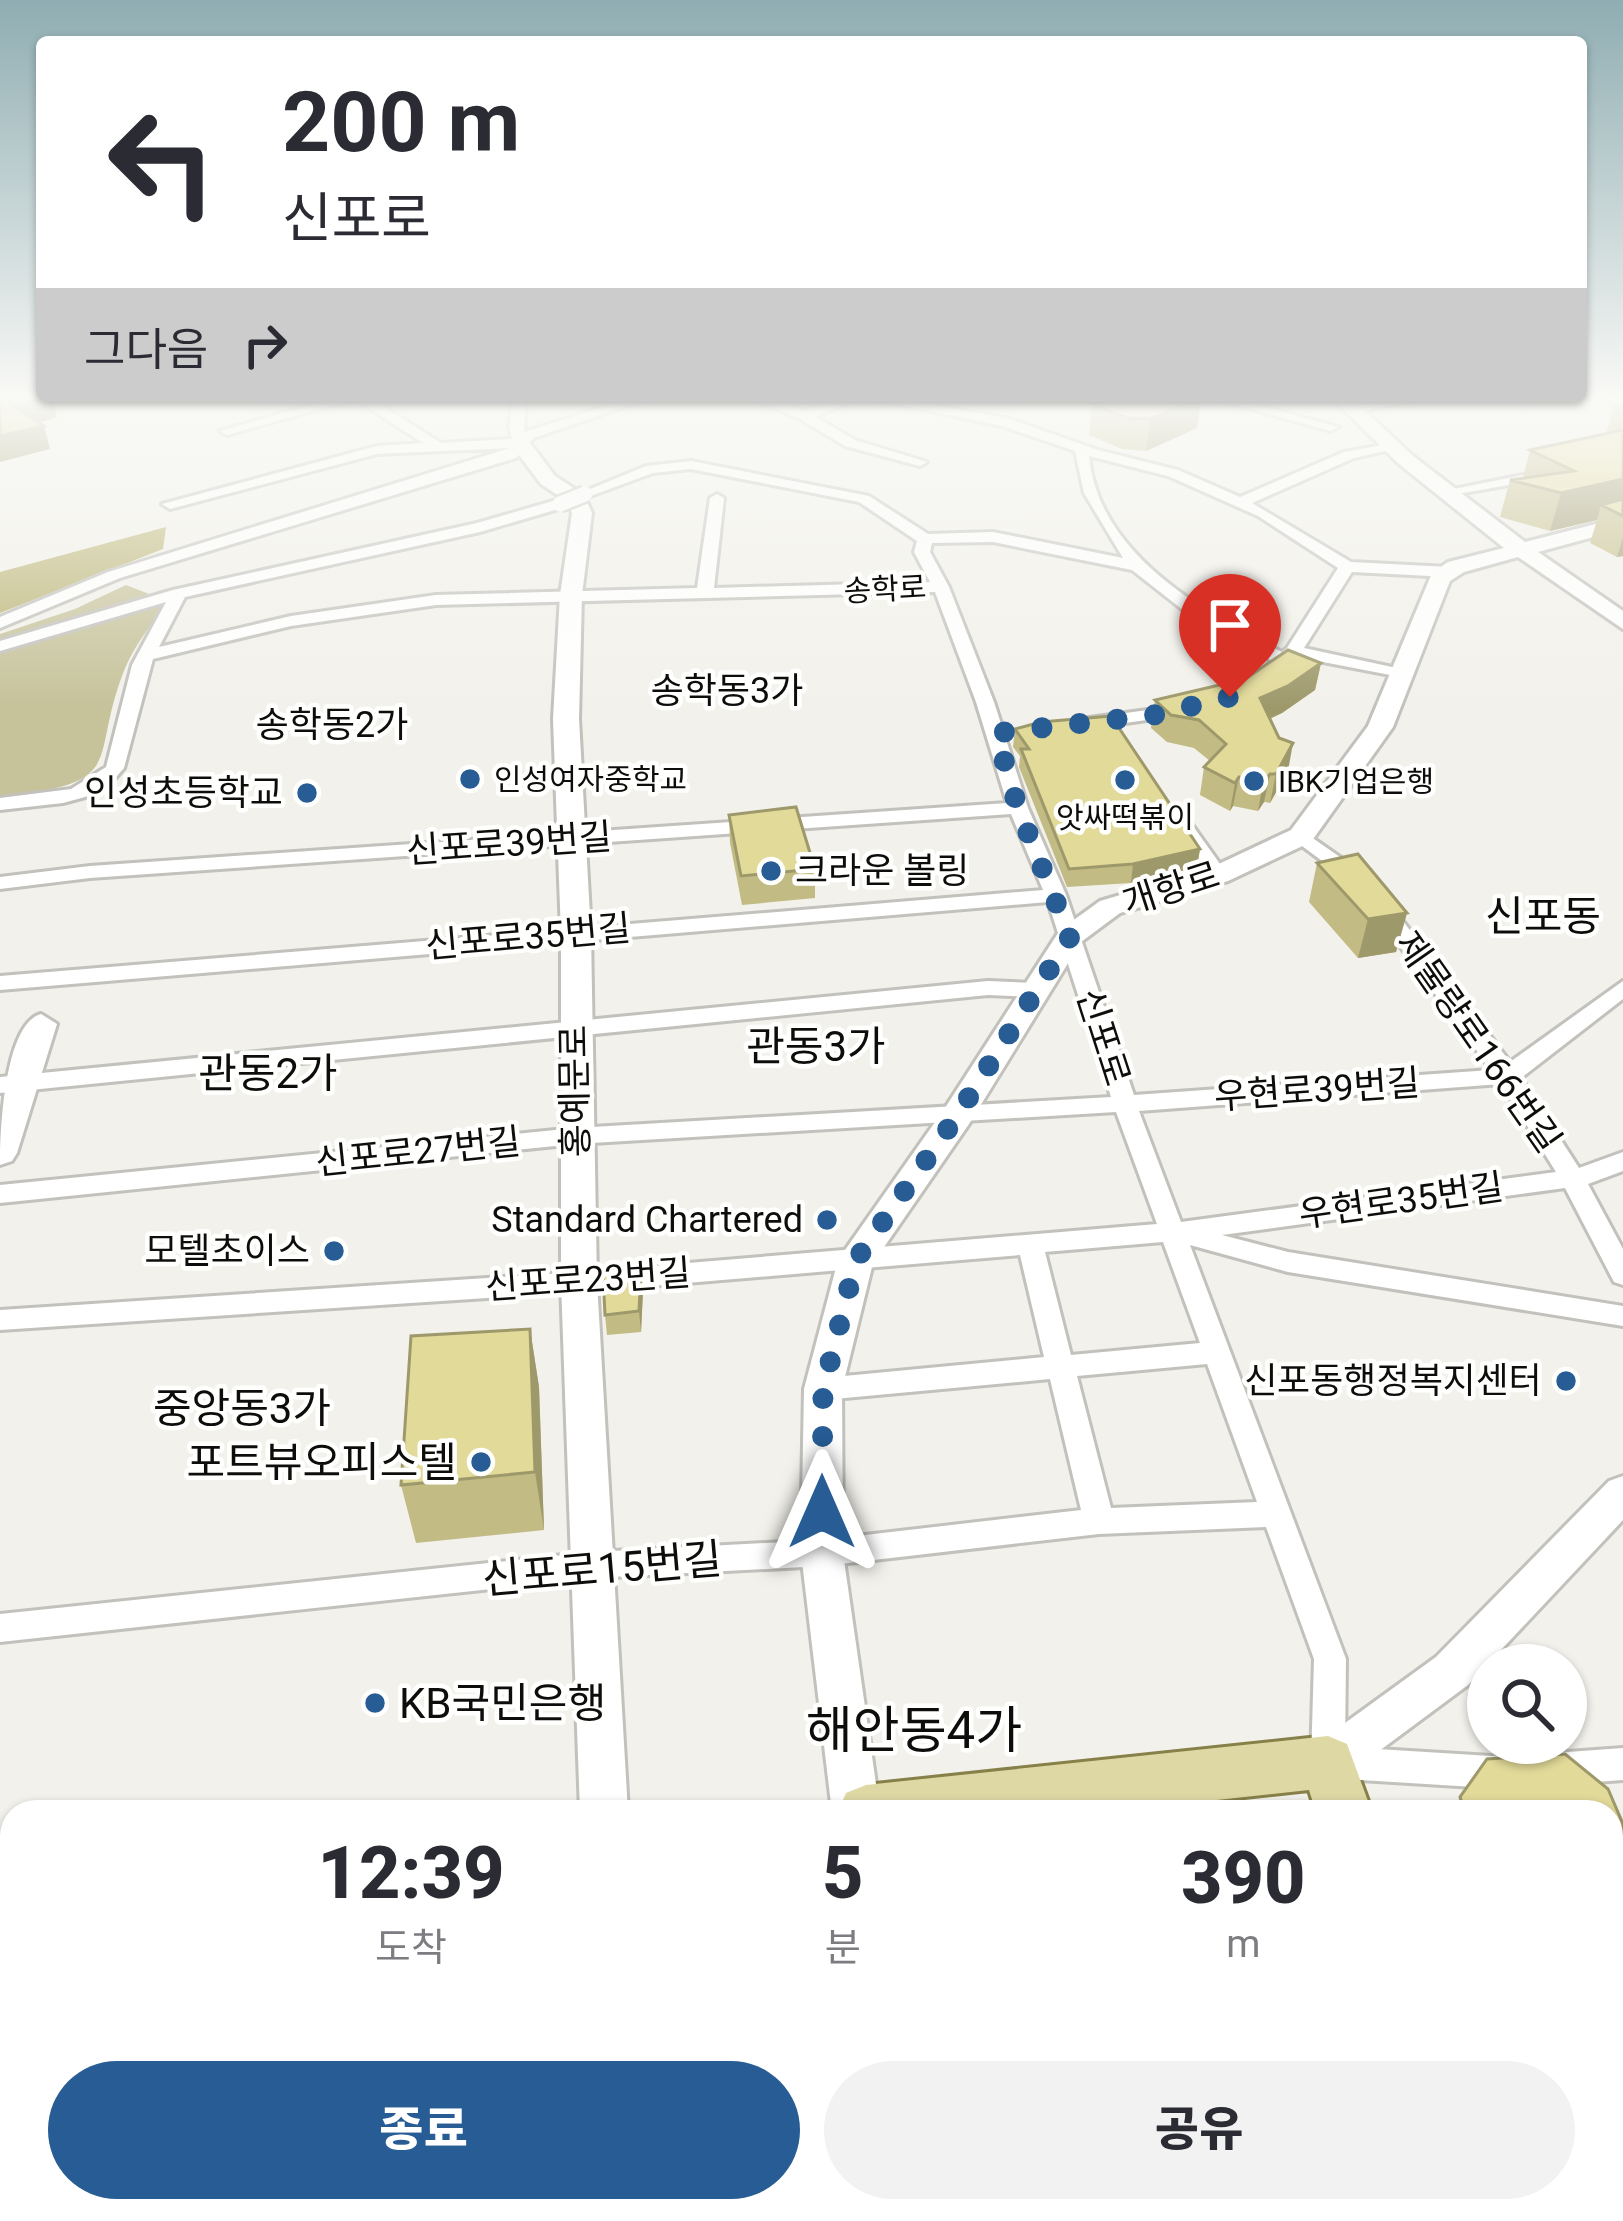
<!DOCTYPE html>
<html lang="ko">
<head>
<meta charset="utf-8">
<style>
	:root { --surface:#fff; --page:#f2f2f3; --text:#2b2b33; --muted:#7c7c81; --accent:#275c94 }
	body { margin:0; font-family:Roboto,"Noto Sans KR",sans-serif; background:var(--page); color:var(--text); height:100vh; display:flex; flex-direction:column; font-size:45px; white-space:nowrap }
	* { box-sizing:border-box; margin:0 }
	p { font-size:39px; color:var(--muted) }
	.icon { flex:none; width:66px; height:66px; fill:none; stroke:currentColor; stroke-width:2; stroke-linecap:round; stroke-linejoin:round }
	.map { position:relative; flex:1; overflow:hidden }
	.sheet { position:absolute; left:0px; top:1800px; width:1623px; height:423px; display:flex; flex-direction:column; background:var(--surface); border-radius:36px 36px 0 0; box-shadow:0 3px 9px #0004 }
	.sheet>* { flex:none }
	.top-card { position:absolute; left:36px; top:36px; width:1551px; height:366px; border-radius:12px; box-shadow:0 3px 9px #0004; background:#fff; color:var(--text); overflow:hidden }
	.tools { position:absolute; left:1467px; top:1644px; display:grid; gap:24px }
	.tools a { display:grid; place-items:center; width:120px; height:120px; border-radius:50%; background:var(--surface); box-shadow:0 3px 9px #0004; font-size:60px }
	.pin { position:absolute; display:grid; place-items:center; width:102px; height:102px; color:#fff; margin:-123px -51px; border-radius:50% 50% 50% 0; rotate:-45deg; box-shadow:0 0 12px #0007 }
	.pin .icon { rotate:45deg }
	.me { position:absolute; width:132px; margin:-66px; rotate:0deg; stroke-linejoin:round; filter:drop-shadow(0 0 9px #0008) }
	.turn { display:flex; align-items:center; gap:42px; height:252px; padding:0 48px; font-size:54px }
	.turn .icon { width:156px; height:156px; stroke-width:2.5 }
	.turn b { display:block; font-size:84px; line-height:102px }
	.then { display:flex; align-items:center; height:114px; padding:0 48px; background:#0003; gap:24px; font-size:45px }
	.eta { display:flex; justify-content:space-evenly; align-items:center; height:204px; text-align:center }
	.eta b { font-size:72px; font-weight:800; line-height:84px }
	.cta { display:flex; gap:24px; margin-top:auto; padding:24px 48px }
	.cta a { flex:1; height:138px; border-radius:72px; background:var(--accent); color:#fff; font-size:48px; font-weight:800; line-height:138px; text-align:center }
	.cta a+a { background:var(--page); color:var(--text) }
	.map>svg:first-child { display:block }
</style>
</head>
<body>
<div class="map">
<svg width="1623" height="2221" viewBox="0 0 1623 2221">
	<rect width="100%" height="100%" fill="#f2f1eb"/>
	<!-- green -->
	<path fill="#c6c29a" d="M126,585L167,601C154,622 136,643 126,666C86,762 134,782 0,797V634L75,609Z"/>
	<!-- forest -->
	<path fill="#bbb474" d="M166,527L163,549L0,613V572Z"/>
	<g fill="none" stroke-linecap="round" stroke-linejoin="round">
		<!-- street casing -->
		<g stroke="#c2c1bc" stroke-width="6">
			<path id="street" d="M335,398H370L441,443L512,439L509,427L513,398H526L524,432L631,398H650L534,438L516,458L120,578L0,628V617L108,572L510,448L377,454L170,509L162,504L377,446L423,443L355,399L227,435L220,431Z
				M751,398H769L805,411L840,398H857L816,417L855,440L927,462L920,466L845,446L800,419Z
				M868,398H895L1010,419L1098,450L1178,470L1240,497L1344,452L1394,443V449L1354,458L1252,503L1351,562L1449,567L1457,572L1449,577L1352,572L1304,648L1406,670V678L1297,657L1269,677L1260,672L1272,661L1183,610L1132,570L993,542L932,543L930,552L949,587L994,702L1028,808L1066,895L1134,1095L1491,1070L1372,908L1383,902L1390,904L1510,1062L1623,981V999L1521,1078L1579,1168L1623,1152V1171L1588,1184L1623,1249V1285L1614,1282L1565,1188L1222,1235L1288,1252L1623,1306V1326L1288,1272L1190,1245L1346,1659L1345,1747L1507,1757L1519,1762L1524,1773L1519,1784L1507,1789L1328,1778L1316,1773L1311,1762L1314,1659L1266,1527L1099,1534L822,1566L593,1578L0,1642V1614L593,1552L822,1540L1081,1510L1050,1379L823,1400L813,1397L809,1389L813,1381L823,1378L1044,1357L1020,1255L579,1292L0,1330V1310L579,1272L1157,1224L1116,1112L575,1144L0,1203V1185L575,1128L1111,1097L1048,902L0,990V976L1043,890L1011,814L90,878L0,889V877L90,866L1007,803L976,702L935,592L436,605L291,626L153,659L124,768L111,783L85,797L63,803L0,810V798L71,789L106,767L132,665L166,602L0,651V641L173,590L477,523L560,499L568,504L565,507L480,532L185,597L159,647L291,616L436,595L697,588L710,498L717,494L724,498L714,588L930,582L914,552L917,541L859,502L691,469L653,473L585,498L578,494L646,466L691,461L869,496L928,534L993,532L1123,558L1084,493L1075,451L1002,426ZM1089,456L1168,476L1258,516L1338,568L1287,648L1282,652C1204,613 1098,554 1089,456ZM1501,1084L1556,1172L1181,1222L1139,1111ZM1163,1242L1200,1343L1071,1355L1045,1252ZM1207,1364L1257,1502L1111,1508L1077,1376Z
				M1211,398H1232L1338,427L1331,431Z
				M1398,398H1427L1352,413L1345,409Z
				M1604,398L1623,399V409Z
				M1538,472L1545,476L1543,479L1446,496L1439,492Z
				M1184,705L1190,706V714L1082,729L1073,724L1082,719Z
				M1181,817L1188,819L1225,871L1228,875L1225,879H1211L1171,823Z
				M1301,830L1363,873L1366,877L1363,881H1349L1294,840V832Z
				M988,981L1033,983L1044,990L1033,997L988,995L0,1093V1077Z
				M1623,1748V1780L1554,1785L1542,1780L1537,1769L1542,1758L1554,1753Z"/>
		</g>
		<!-- secondary casing -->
		<g stroke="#c2c1bc" stroke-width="6">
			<path id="secondary" d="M1332,398H1351L1413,456L1525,542L1623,517V529L1538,552L1623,611V629L1518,557L1464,572L1450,581L1393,727L1311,842L1228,881L1120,913L1081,942L969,1124L873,1263L842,1389L843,1553L880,1812H832L801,1553L804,1389L838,1260L945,1108L1060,930L1100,901L1208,869L1291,830L1368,726L1432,573L1448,562L1504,548L1399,464Z
				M513,439H527L555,476L584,495L592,513L582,595L579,719L591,933L597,1282L628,1812H580L561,1282V933L553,719L560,595L572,513L568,502L541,484L510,443Z
				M41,1014L57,1024L17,1153L12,1161L0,1165C0,1132 4,1024 41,1014Z
				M1623,1476V1520L1468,1685L1344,1777L1328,1784L1312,1777L1305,1762L1312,1747L1436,1657L1609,1481Z"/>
		</g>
		<!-- primary casing -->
		<g stroke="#878048" stroke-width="6">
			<path id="primary" d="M1328,1736L1347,1744L1372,1812H1316L1309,1790L1107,1812H838L846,1793L866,1785Z
				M12,1879V1937L0,1939V1881Z
				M1435,2211H1501L1504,2221H1438Z"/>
		</g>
		<!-- street -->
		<use href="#street" fill="#fff" fill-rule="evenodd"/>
		<!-- secondary -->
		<use href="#secondary" fill="#fff" fill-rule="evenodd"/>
		<!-- primary -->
		<use href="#primary" fill="#ded8a5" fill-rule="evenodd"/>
		<!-- street-bridge casing -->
		<g stroke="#c2c1bc" stroke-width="20" stroke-linecap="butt">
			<path id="street-bridge" d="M560,504L585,494"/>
		</g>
		<!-- street-bridge -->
		<use href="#street-bridge" stroke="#fff" stroke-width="15"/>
	</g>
	<!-- wall -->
	<path fill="#c2bb84" d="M1201,398L1197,428L1146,451L1122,449L1089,435L1092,404Z
		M1623,403V556L1617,557L1590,543L1597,520L1550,531L1500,517L1510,480L1523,478L1530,450L1606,434L1615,404Z
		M1321,663L1315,690L1282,713L1270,719L1288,771L1270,803L1264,802L1258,811L1233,806L1230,811L1200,795L1204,767L1210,761L1194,748L1167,742L1151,728L1155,700Z
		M1015,729L1200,849L1197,867L1131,883L1067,887L1019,767L1020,756L1013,747Z
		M729,815L815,869V898L742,905L730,843Z
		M1317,863L1407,913L1396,952L1358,958L1309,902Z
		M641,1271L643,1291L641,1332L607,1335L605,1315Z
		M530,1329L539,1387L544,1530L416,1543L401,1485Z
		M1565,1754L1608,1789L1623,1824V1982H1620L1614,1991L1611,1992V1812H1453L1460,1797L1487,1759Z
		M1623,2037V2188L1611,2153V2038Z"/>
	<!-- shaded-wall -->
	<path fill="#9e996b" d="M38,398H52L57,417L21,429L14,406Z
		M1201,398L1197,428L1146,451L1150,419Z
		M44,426L50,449L0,462V436Z
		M1623,479V514L1601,505L1597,520L1550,531L1561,493Z
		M1623,537V556L1617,557Z
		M1321,663L1315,690L1282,713L1255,725L1260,698Z
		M1293,743L1288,771L1270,803L1276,774Z
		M1270,774L1264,802L1258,811L1263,783Z
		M1239,777L1233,806L1230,811L1235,783Z
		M1200,849L1197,867L1131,883L1133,864Z
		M1407,913L1396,952L1358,958L1368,919Z
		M641,1271L643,1291L641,1332L639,1311Z
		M530,1329L539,1387L544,1530L535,1472Z"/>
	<!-- building -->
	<path fill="#e2da99" stroke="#9e996b" stroke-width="3" d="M0,398H38L14,406L44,426L0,436Z
		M1108,398H1201L1150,419L1126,418L1092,404Z
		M1623,430V479L1561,493L1510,480L1574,471L1530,450Z
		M1623,499V516L1601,505Z
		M1288,650L1321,663L1288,686L1260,698L1279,738L1293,743L1276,774H1270L1263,783L1239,777L1235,783L1204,767L1226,744L1199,720L1171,715L1155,700L1245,679Z
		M1111,716L1200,849L1133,864L1069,869L1021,749H1029L1015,729L1041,722Z
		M796,807L815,869L741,876L729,815Z
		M1358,854L1407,913L1368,919L1317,863Z
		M641,1271L639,1311L605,1315L603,1274Z
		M530,1329L535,1472L401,1485L411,1336Z
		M1565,1754L1608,1789L1623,1824V1957L1611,1958V1812H1465L1460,1797L1487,1759Z
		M1623,2037V2080L1611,2047V2038Z"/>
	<!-- sky -->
	<linearGradient id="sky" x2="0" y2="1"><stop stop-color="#8fadb2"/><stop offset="0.56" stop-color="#f9f9f6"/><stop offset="1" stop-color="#f9f9f6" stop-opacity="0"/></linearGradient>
	<rect width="1623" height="708" fill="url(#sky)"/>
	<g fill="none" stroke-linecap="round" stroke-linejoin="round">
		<!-- route -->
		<path stroke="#275c94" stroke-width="21" stroke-dasharray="0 37.8" d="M822,1512L823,1390L856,1260L957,1116L1070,937L1018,808L996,733L1154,715L1230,697"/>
	</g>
	<!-- markers -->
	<g fill="#275c94" stroke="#fffffe" stroke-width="4.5">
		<circle cx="470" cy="779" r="12"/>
		<circle cx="1125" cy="780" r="12"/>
		<circle cx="1254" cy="781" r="12"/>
		<circle cx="307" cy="793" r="12"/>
		<circle cx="771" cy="871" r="12"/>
		<circle cx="827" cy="1220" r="12"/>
		<circle cx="334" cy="1251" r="12"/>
		<circle cx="1566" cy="1381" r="12"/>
		<circle cx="481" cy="1462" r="12"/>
		<circle cx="375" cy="1703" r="12"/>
	</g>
	<g text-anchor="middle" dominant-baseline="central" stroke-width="9" stroke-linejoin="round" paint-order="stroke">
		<!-- far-street labels -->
		<g font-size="30" fill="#0d0d0b" stroke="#fffffe">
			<text transform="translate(885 589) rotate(-3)">송학로</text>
		</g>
		<!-- far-poi labels -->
		<g font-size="30" fill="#0d0d0b" stroke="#fffffe" text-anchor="start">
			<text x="494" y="779">인성여자중학교</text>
			<text x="1278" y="781">IBK기업은행</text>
			<text x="1125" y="817" text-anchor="middle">앗싸떡볶이</text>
		</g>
		<!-- far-quarter labels -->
		<g font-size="36" fill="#0d0d0b" stroke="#fffffe">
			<text x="727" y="691">송학동3가</text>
			<text x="332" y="725">송학동2가</text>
		</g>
		<!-- poi labels -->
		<g font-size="36" fill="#0d0d0b" stroke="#fffffe" text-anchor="end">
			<text x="283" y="793">인성초등학교</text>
			<text x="795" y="871" text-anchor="start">크라운 볼링</text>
			<text x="803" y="1220">Standard Chartered</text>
			<text x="310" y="1251">모텔초이스</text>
			<text x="1542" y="1381">신포동행정복지센터</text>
		</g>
		<!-- street labels -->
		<g font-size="36" fill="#0d0d0b" stroke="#fffffe">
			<text transform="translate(509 844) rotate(-4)">신포로39번길</text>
			<text transform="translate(1171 889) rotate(-18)">개항로</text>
			<text transform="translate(528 937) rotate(-5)">신포로35번길</text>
			<text transform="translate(1103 1037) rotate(72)">신포로</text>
			<text transform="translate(1478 1042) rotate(55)">제물량로166번길</text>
			<text transform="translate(1317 1090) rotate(-4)">우현로39번길</text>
			<text transform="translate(575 1091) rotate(-91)">홍예문로</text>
			<text transform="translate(418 1152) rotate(-6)">신포로27번길</text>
			<text transform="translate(1401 1201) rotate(-8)">우현로35번길</text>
			<text transform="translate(588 1280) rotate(-4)">신포로23번길</text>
		</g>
		<!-- quarter labels -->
		<g font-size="42" fill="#0d0d0b" stroke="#fffffe">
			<text x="1543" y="916">신포동</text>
			<text x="816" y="1046">관동3가</text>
			<text x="268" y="1073">관동2가</text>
			<text x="242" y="1408">중앙동3가</text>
		</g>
		<!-- near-poi labels -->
		<g font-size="42" fill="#0d0d0b" stroke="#fffffe" text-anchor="end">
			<text x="457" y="1462">포트뷰오피스텔</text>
			<text x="399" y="1703" text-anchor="start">KB국민은행</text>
		</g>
		<!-- near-street labels -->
		<g font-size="42" fill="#0d0d0b" stroke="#fffffe">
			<text transform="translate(602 1569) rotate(-5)">신포로15번길</text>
		</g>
		<!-- near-quarter labels -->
		<g font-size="51" fill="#0d0d0b" stroke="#fffffe">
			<text x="914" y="1730">해안동4가</text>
		</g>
	</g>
</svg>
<div class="tools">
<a><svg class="icon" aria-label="search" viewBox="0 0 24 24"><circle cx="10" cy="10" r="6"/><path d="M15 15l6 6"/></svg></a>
</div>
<div class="pin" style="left:1230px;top:697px;background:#d93025"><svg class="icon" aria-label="arrive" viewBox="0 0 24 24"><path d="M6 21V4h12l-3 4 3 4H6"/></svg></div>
<svg class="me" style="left:822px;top:1512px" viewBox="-20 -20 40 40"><path d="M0-17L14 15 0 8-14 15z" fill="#275c94" stroke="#fff" stroke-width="4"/></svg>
<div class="top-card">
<div class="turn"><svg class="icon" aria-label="left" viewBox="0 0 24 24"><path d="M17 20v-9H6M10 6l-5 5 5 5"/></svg><div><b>200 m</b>신포로</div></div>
<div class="then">그다음<svg class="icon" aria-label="right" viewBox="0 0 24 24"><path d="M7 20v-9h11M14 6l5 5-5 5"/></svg></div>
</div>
<section class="sheet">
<div class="eta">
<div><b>12:39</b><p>도착</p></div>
<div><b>5</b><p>분</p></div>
<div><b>390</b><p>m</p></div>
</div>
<div class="cta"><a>종료</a><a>공유</a></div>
</section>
</div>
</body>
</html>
